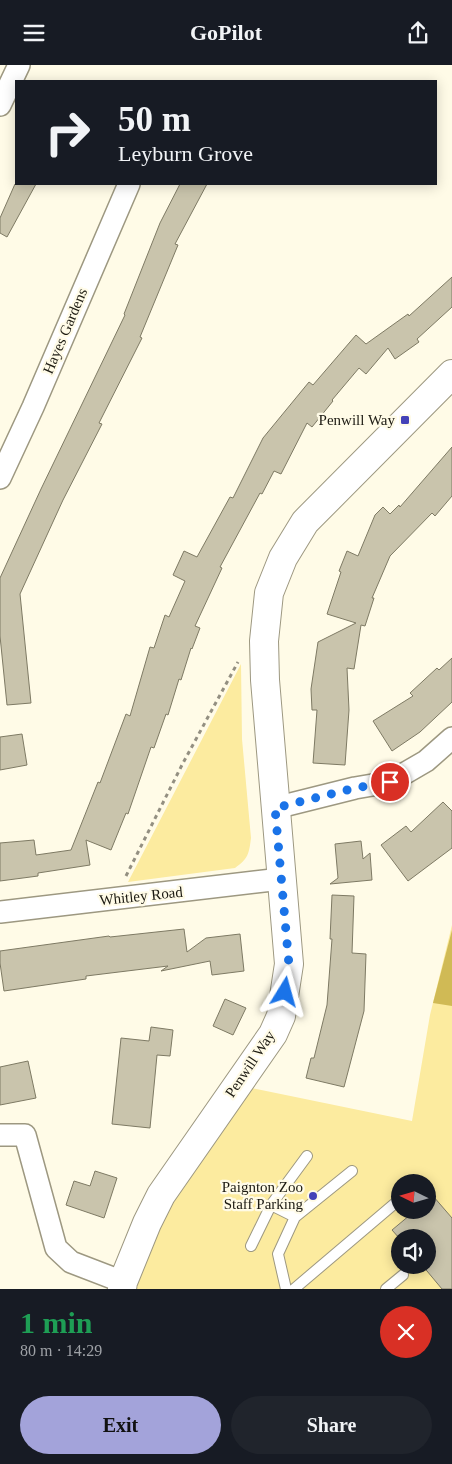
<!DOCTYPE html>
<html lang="en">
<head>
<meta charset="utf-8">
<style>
	:root { --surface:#171b24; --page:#20242c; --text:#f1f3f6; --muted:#9ea1a6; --accent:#a3a3da }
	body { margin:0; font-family:Georgia,serif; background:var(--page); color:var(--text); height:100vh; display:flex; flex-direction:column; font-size:19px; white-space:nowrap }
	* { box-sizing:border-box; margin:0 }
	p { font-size:16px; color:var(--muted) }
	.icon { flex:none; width:28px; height:28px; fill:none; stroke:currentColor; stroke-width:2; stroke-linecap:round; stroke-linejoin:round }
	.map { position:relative; height:1224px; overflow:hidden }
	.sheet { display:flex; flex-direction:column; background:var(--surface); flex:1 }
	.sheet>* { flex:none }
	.banner { position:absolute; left:15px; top:15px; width:422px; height:105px; border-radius:0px; box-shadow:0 2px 12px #0003; background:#171b24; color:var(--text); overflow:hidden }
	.needle { width:32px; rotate:275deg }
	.fabs { position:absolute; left:391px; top:1109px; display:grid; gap:10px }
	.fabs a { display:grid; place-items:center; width:45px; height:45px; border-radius:50%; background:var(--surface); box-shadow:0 2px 12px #0003; font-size:25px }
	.pin { position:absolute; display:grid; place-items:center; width:42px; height:42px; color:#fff; margin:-21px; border:2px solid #fff; border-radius:50%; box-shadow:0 1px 5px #0007 }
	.me { position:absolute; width:55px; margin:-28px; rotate:8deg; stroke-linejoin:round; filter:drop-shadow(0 0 4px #0008) }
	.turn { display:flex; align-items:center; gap:18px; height:105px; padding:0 20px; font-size:22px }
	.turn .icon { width:65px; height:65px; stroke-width:2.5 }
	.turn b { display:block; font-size:35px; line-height:42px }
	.round { display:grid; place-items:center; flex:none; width:52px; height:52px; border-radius:26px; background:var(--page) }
	.headline { display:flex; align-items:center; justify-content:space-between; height:85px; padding:0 20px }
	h1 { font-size:30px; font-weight:700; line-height:38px; color:#1e9e55 }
	.action { display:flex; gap:10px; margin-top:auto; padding:10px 20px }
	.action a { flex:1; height:58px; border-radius:30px; background:var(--accent); color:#111; font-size:20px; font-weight:700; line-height:58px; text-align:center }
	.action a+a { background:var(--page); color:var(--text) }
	header { display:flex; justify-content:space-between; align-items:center; height:65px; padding:0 20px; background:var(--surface); font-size:22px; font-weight:700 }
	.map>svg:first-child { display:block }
</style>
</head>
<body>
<header><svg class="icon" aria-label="menu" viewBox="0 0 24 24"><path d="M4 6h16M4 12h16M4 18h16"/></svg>GoPilot<svg class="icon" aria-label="share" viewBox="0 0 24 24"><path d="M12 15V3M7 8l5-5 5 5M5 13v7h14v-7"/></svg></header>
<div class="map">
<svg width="452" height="1224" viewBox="0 0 452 1224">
	<rect width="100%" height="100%" fill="#fffbe7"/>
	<!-- green -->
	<path fill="#fceb9f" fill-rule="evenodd" d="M241,599L242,674L251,773C249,789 248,794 235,803L128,817Z
		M452,860V1224H122L237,1020L412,1056L430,950ZM400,1118H428V1145H400ZM400,1172H428V1200H400Z"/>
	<!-- forest -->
	<path fill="#d0ba55" d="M452,865V941L433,938Z"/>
	<!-- building -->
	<path fill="#c9c4ac" stroke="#7e7a64" d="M15,119H36L7,172L0,168V153Z
		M180,119H207L175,179L178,180L140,272L142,273L99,358L102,359L63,435L20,529L31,638L7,640L0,571V513L41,424L125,250L124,249L160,158Z
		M452,212V242L417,274L419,277L395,294L388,283L366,309L359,303L332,335L333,336L312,362L307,358L281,409L274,406L262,429L260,428L220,502L222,503L195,561L200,563L192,584L191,583L181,615L179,614L168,650L166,649L154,683L151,682L128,749L126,748L111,785L86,775L90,800L38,808V811L0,816V778L34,775L36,790L71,785L98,717L100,718L126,649L130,651L150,582L154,583L165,550L169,552L185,516L173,510L184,486L197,492L230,432L233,433L263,373L309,317L313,320L356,270L366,279L408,249L409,251Z
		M452,382V431L435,451L432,448L390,491L372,533H374L365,561L361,560L354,604L347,603L349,645L345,700L313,698L317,645H312L311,624L318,577L356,558L327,549L341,507L339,506L347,486L358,491L375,450L383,442L390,449L399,440L400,442Z
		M452,593V637L420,667L392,686L373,656L413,631L410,628L437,603L439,605Z
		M22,669L27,700L0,705V672Z
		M443,737L452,746V783L408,816L381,780L406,761L411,767Z
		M361,776L363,794L370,788L372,815L330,819L338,813L335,779Z
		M332,830L354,831L352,888L366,889L364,946L344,1022L306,1013L311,993H314L327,940L332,874H330Z
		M184,864L187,887L206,873L240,869L244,906L212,910L210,896L161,906L168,901L86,911V914L4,926L0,898V886L109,871L110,872Z
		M225,934L246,943L233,970L213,961Z
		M151,962L173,965L170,991L157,990L150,1063L112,1059L121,973L149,976Z
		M28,996L36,1033L0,1040V1002Z
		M95,1106L117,1113L104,1153L66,1140L74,1116L90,1121Z
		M433,1131L452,1153V1224H442L422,1200H428V1172H400V1174L392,1165L416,1145H428V1136Z"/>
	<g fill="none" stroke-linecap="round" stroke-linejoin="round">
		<!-- lane casing -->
		<g stroke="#9d9881" stroke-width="12">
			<path id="lane" d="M295,1152L271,1140L307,1091
				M251,1181L271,1140
				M286,1224L278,1189L295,1152L352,1106
				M294,1224L400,1134
				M386,1224L403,1210"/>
		</g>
		<!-- street casing -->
		<g stroke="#9d9881" stroke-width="24">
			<path id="street" d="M0,40L19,0
				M0,413L33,342L129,119
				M275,743L355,723L390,717L426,696L452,673
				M0,847L281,814
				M0,1070H25L56,1183L71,1197L123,1217"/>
		</g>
		<!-- secondary casing -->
		<g stroke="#9d9881" stroke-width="30">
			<path id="secondary" d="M122,1224L123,1217L147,1158L161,1130L273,969L281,951L289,899L265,615L264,576L269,528L283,493L305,457L452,309"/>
		</g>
		<!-- path -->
		<path stroke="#938f81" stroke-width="3" stroke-dasharray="4 4" stroke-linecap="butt" d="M126,811L183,698L238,597"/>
		<!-- lane -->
		<use href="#lane" stroke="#fff" stroke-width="10"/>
		<!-- street -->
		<use href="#street" stroke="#fff" stroke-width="21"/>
		<!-- secondary -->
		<use href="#secondary" stroke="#fff" stroke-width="28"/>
	</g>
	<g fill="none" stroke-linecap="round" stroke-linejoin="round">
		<!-- route -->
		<path stroke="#1a73e8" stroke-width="9" stroke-dasharray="0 16.2" d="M285,927L289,900L275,743L355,723L390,717"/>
	</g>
	<!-- markers -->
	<g fill="#4442b8" stroke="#fffbe7" stroke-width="2">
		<rect x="400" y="350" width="10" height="10" rx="2.5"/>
		<circle cx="313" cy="1131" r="5"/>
	</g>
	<g text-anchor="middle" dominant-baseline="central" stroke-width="4.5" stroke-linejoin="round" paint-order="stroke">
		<!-- street labels -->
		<g font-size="15" fill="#1c1a12" stroke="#fffbe7">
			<text transform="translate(65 266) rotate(-67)">Hayes Gardens</text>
			<text transform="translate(141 831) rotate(-6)">Whitley Road</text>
			<text transform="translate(250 999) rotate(-56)">Penwill Way</text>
		</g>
		<!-- poi labels -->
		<g font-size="15" fill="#1c1a12" stroke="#fffbe7" text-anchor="end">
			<text x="395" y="355">Penwill Way</text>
			<text x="303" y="1122">Paignton Zoo<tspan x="303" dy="17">Staff Parking</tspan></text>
		</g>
	</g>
</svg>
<div class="fabs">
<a><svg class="needle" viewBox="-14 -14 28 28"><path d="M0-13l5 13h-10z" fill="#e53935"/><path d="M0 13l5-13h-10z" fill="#9ea1a6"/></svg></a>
<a><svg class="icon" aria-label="sound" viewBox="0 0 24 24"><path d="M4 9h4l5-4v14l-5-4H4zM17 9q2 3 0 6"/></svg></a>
</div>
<div class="pin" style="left:390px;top:717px;background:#d93025"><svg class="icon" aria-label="arrive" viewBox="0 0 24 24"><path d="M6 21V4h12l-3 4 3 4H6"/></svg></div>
<svg class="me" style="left:285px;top:927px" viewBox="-20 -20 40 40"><path d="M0-17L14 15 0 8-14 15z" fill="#1a73e8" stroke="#fff" stroke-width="4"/></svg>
<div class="banner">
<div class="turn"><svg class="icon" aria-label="right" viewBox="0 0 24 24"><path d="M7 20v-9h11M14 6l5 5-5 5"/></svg><div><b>50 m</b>Leyburn Grove</div></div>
</div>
</div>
<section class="sheet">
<div class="headline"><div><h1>1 min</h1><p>80 m · 14:29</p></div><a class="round" style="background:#d93025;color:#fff"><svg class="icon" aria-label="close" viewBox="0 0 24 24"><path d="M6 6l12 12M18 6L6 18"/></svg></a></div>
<div class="action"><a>Exit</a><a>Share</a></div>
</section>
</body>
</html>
